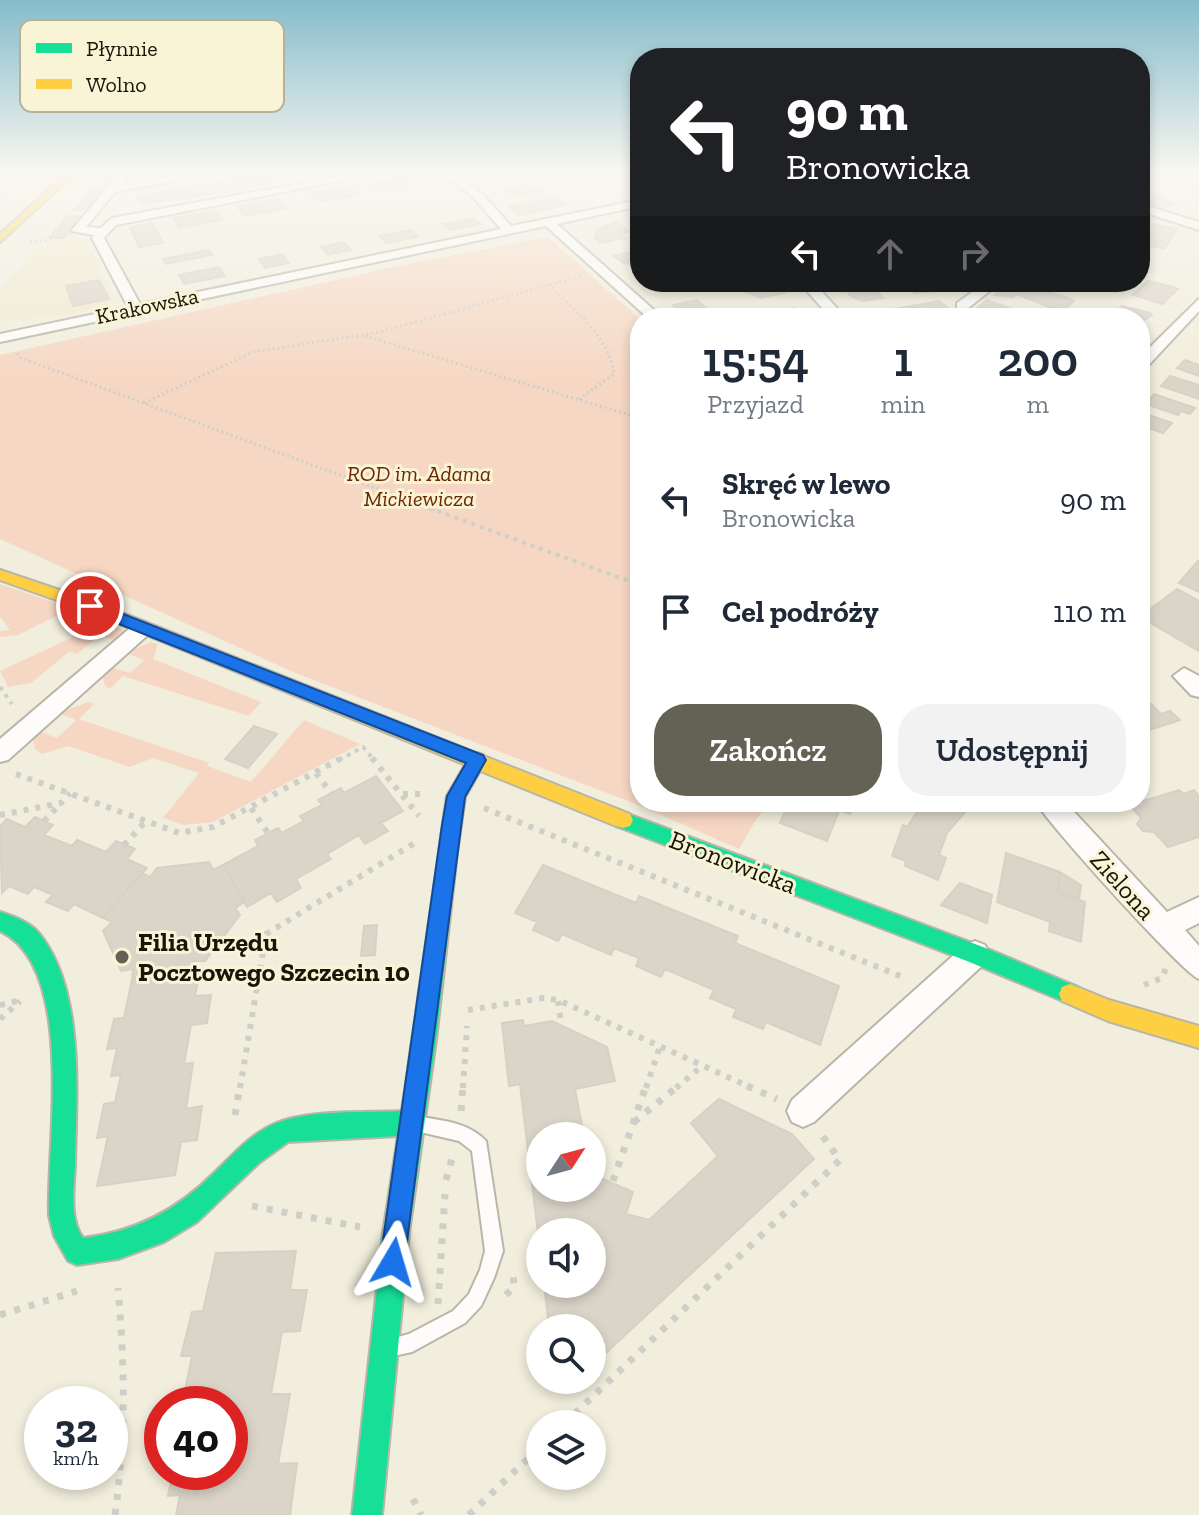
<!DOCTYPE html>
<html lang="pl">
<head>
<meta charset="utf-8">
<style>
	:root { --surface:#fff; --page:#f2f2f3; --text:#1f2937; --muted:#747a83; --accent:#646254 }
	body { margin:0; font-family:"Zilla Slab",serif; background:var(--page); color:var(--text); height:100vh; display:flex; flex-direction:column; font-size:30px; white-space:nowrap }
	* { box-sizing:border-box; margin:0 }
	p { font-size:26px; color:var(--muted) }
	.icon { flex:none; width:44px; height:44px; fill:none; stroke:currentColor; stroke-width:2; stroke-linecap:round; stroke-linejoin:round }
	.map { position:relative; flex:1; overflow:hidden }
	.details { position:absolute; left:630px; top:308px; width:520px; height:504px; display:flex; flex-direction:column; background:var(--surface); border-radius:32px; box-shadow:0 4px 12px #0003 }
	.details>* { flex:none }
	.guide { position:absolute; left:630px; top:48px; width:520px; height:244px; border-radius:32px; box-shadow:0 4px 12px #0003; background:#202124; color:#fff; overflow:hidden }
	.needle { width:52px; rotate:54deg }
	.fabs { position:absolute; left:526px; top:1122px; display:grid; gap:16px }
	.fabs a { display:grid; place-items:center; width:80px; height:80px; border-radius:50%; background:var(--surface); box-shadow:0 4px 12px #0003; font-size:40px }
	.speed { position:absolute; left:24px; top:1386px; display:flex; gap:16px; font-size:40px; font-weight:700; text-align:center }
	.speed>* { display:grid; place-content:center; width:104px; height:104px; border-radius:50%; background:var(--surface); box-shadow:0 4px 12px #0003; line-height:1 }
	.speed small { font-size:20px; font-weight:400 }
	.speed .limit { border:12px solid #d22; background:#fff; color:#111 }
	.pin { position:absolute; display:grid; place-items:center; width:68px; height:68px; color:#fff; margin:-34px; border:4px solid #fff; border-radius:50%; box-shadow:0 2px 8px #0007 }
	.me { position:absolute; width:88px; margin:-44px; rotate:7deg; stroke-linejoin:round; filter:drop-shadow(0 0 6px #0008) }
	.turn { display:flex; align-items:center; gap:28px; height:168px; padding:0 24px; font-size:36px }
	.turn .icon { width:104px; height:104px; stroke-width:2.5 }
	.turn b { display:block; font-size:56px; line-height:68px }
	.lanes { display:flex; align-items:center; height:76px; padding:0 24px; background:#0003; justify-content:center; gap:40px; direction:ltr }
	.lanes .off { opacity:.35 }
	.eta { display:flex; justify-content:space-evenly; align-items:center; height:136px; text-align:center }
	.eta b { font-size:48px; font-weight:600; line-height:56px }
	.button { display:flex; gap:16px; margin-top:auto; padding:16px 24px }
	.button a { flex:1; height:92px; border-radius:32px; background:var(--accent); color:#fff; font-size:32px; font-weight:600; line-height:92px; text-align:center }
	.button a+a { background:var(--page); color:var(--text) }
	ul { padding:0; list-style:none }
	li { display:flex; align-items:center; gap:24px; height:112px; padding:0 24px }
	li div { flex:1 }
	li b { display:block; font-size:30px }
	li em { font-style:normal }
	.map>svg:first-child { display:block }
</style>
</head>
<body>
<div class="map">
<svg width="1199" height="1515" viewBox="0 0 1199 1515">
	<rect width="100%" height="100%" fill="#f1eedd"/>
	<!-- built -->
	<path fill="#efeace" d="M85,237L113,298L103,308L60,316L0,321V290L42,243Z"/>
	<!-- green -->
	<path fill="#f6d7c3" d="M548,237L640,319V802H772L757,818L739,849L638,805L293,672L0,539V355L403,265Z
		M0,584L72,608L18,635L0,637V631L10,630L0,617Z
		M95,616L124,630L113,640L100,635L77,654L70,651L31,683L8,687L0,671L88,630L77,619Z
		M151,642L158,644L153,659L261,702L249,716L123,676L110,689L105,686L102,675L110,667L130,673L144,660L126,653Z
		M88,702L94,704L79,719L209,763L207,766L251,782L304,720L360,744L213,822L184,825L163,818L199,773L153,758L130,767L68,746L42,754L35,749L33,740L39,731L57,738L76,720L59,713Z"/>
	<!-- building -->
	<path fill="#dbd5c9" stroke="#d6d1c5" stroke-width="2" d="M270,171H321L322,173L277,178L272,181L273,183L176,200H162L157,193Z
		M510,171L513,174L508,175L514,179L501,181L482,172Z
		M633,171L640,177L622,181L611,174Z
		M408,176L418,184L379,191L370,183Z
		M101,178H115L88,209L74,210Z
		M528,184L539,191L514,196L505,189Z
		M350,186L359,195L319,202L311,193Z
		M157,193L162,201L142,204L137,196Z
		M1147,194L1158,196L1175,204L1162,208L1140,200V196Z
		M556,197L567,205L519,215L508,207Z
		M279,199L287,208L244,216L237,206Z
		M216,210L223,220L179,228L173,218Z
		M68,216H83L64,238H49Z
		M473,218L481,224L451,230L443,224Z
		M152,222L163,243L139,247L130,228Z
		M616,222L629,231L619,236L624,238L600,243L595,238L598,229Z
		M1152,224L1177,229L1172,236L1148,229Z
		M411,230L418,237L387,243L379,236Z
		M1146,232L1157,233L1172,236L1168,243L1142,237Z
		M1142,237L1168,243L1164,249L1140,242Z
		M343,242L351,250L328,255L321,247Z
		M209,250L212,255L166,264L163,259Z
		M635,251L640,261L625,264L614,256Z
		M282,254L289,263L265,268L259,259Z
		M219,267L225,276L184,284L179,275Z
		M99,280L109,299L73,306L66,286Z
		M1148,281L1174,287L1178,289L1172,295L1168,294L1165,296L1169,297L1163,304L1133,295Z
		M769,282L784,293L761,298L741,290Z
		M842,282H867L883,298L864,301L852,297L841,285H845Z
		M895,282H927L934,291L915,293Z
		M1013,282L1068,298L1074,301L1065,309L1051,308L1017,294L1013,297L995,295Z
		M1054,282H1096L1088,289Z
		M697,300L710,312L686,317L673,305Z
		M987,300L1021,312L1044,318L969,315Z
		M939,301L948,308L901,318L888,310Z
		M1122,306L1150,313L1152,315L1140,323V318H1109Z
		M795,308L809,318H780L773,313Z
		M1185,360L1199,365V376L1177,368Z
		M1170,376L1199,385V399L1161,386Z
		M1154,394L1195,408L1190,414L1181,411L1178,415L1146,404Z
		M1140,412L1172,423L1163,433L1140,425Z
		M1198,561L1199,562V592L1179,583Z
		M1177,589L1199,601V651L1140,617Z
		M1151,704L1161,714L1170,711L1180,720L1140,733V707Z
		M254,726L277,734L248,768L225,759Z
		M376,776L403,811L381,823L388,831L365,844L359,835L327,854L331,859L296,879L301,888L277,902L271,893L247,907L223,865L258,846L255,840L278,828L282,833L304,821L300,816L322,805L318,800L341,788L344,793Z
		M1179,790L1184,794L1194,790L1199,796V837L1168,847L1154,832L1143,831L1137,824L1141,818L1130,805Z
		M789,802H816L839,811L827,841L780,823Z
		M816,802H855L850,814Z
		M924,802L936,808L942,802L973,803L947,833L939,855L946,858L938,880L905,866L906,861L892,856L903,825L907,827Z
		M35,817L53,825L44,835L72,846L77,840L106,852L116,841L135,849L127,859L147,868L103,918L74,904L68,911L46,902L53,895L34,887L28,894L9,886L2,893L0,826L7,819L25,827Z
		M1006,853L1060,872L1058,892L1085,902L1081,942L1049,931L1050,922L997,902Z
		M209,862L213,870L223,865L245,902L235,908L240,915L205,961H194L192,972L132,979L133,969L121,971L103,931L112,922L103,918L142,873L150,877L157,868Z
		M543,865L636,903L639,896L738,936L735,943L839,986L820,1045L766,1022L763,1029L733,1017L736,1009L710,998L714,990L665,969L661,977L636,966L639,958L614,948L611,955L562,934L558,941L533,930L537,922L515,913Z
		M1060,872L1081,885L1079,900L1058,892Z
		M960,883L992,895L987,923L941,905Z
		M377,925L375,955L361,956L364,926Z
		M200,971L195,996L211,995L207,1023L191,1025L184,1064L193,1063L186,1109L202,1106L197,1140L181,1142L175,1175L97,1186L108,1136L97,1138L104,1104L115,1102L121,1075L111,1076L117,1048L107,1049L114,1019L124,1018L132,979Z
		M523,1020L524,1026L552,1021L607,1047L615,1081L575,1089L584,1136H540V1188H592V1174L633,1192L626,1214L649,1220L718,1156L691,1123L719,1099L792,1134L814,1159L592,1366V1328H549L544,1284H592V1232H540V1250L520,1084L509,1086L502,1023Z
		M296,1251L290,1290H307L300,1331L282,1332L271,1394H290L278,1464L297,1463L290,1515H176L180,1495L168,1496L173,1472H230V1404L183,1400L192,1356H181L192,1312L203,1311L216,1253Z"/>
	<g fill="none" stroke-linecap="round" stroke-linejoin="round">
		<!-- lane casing -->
		<g stroke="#b8b6a9" stroke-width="4">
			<path id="lane" d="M422,1117C445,1121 469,1123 486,1141L503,1251L494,1278L481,1306L465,1323L412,1352L398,1355L391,1353L389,1346L391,1339L409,1334L453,1311L469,1294L480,1270L485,1251L472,1151L459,1141L416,1131L414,1125L416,1119Z"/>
		</g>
		<!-- street casing -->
		<g stroke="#b8b6a9" stroke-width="4">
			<path id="street" d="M199,171H224L115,192L86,227L101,228L112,218L368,171H391L116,225L104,238L140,304L501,229L470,194L436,171C468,171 491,204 511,226L640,200V206L557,224L663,318H648L546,226L0,342V334L128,307L92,238L94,235L71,231L117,176L126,178L122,184Z
				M1140,204L1199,222V230L1140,211Z
				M799,282H813L846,318H831Z
				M986,282H1001L967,309H957V303Z
				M1199,299V311L1145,369L1140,371V357Z
				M143,621L154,628L150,633L8,760L0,762V739L136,623Z
				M1184,668L1199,676V697L1191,695L1173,676Z
				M1036,802H1065L1167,912L1199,897V923L1185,930L1199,946V979C1183,973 1047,823 1036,802Z
				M975,941L985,945L989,954L985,963L814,1122L803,1127L792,1122L787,1111L792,1100L965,945Z"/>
		</g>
		<!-- fast casing -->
		<g stroke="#b8b6a9" stroke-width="4">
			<path id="fast" d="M477,753L483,755L486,760L465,797L457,853L436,1040L409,1233L382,1515H352L383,1233L398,1136L288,1142L260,1162L197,1222L164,1242L118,1259L77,1265L68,1261L54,1236L49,1216C46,1145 77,967 0,931V912C13,916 29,922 38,932C86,989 76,1096 75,1166C74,1188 69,1219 83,1238C134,1232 176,1211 213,1174C232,1156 249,1135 274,1124C308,1109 364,1113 402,1111L447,796L471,755Z
				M623,812L983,947L1078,987L1081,994L1078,1001L1070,1004L967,961L616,826L613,820L616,814Z"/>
		</g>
		<!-- slow casing -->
		<g stroke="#b8b6a9" stroke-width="4">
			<path id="slow" d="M69,171H78L0,242V234Z
				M0,570L95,602L630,814L633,820L630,826L623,828L616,826L85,610L0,580Z
				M1070,984L1109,1000L1199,1026V1048L1108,1021L1062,1001L1059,994L1062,987Z"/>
		</g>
		<!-- path-far3 -->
		<path stroke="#cfcfc9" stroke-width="3" stroke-dasharray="2 3" stroke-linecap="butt" d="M0,199L33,171
			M30,242L60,239
			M548,284C572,309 611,338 614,374L579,399
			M365,336L640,418
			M17,353L21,358L435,510
			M144,403L253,352L380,332L581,276"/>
		<!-- path-far2 -->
		<path stroke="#cfcfc9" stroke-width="4" stroke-dasharray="4 5" stroke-linecap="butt" d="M429,508L640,585
			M0,687L12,704
			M339,760L363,747L374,760"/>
		<!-- path-far1 -->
		<path stroke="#cfcfc9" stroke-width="6" stroke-dasharray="5 7" stroke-linecap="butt" d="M372,758L419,816
			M316,773L331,793
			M16,774L179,833L213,827L342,758
			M403,794H425
			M251,808L268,833
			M484,808L905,978
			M0,815L61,803L70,793
			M44,821L60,804
			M124,845L146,821
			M1144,985L1162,978L1166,968
			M558,1001L561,1024
			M0,1005L22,1000
			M468,1010L544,998L558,1000L752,1088
			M0,1019L20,1001
			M240,1088L266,934L418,841
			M463,1088L467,1026
			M646,1088L660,1046
			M676,1088L702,1066"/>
		<!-- path -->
		<path stroke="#cfcfc9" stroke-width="7" stroke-dasharray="6 9" stroke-linecap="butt" d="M747,1086L777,1099
			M461,1111L463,1086
			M235,1115L240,1086
			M634,1122L678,1086
			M446,1180L453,1155
			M613,1181L646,1086
			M252,1206L360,1227
			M506,1295L514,1287L513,1272
			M438,1304L445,1194
			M0,1315L77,1291
			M564,1424L840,1160L821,1134
			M413,1499L421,1515
			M115,1515C126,1433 125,1370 118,1288
			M469,1515L540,1447"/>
		<!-- lane -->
		<use href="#lane" fill="#fdfcfa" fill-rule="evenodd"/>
		<!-- street -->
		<use href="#street" fill="#fdfcfa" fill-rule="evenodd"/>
		<!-- fast -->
		<use href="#fast" fill="#16e098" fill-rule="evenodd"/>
		<!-- slow -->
		<use href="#slow" fill="#ffcf43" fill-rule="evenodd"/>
	</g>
	<!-- sky -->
	<linearGradient id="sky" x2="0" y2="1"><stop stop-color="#85bccb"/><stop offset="0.45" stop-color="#f9f7f0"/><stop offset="1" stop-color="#f9f7f0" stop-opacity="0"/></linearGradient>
	<rect width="1199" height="383" fill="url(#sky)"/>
	<!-- route -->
	<path fill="#1a73e8" stroke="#114b97" stroke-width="2" d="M90,601L483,755L486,760L465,797L403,1272L393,1276L384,1272L380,1262L442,825L447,796L466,763L84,610V603Z"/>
	<!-- markers -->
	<circle fill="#646254" stroke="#f9f4d5" stroke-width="3" cx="122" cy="957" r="8"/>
	<g text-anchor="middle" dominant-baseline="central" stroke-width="6" stroke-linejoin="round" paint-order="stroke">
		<!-- far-street labels -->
		<g font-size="22" fill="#18160b" stroke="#f9f4d5">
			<text transform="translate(147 306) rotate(-12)">Krakowska</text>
		</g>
		<!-- far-park labels -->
		<g font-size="22" font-style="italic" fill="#6e2600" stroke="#f9f4d5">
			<text x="419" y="473">ROD im. Adama<tspan x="419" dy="25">Mickiewicza</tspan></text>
		</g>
		<!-- street labels -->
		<g font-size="26" fill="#18160b" stroke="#f9f4d5">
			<text transform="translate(733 862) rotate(21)">Bronowicka</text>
			<text transform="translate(1123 885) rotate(48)">Zielona</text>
		</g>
		<!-- poi labels -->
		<g font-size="26" font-weight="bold" fill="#18160b" stroke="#f9f4d5" text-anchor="start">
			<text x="138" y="942">Filia Urzędu<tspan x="138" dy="30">Pocztowego Szczecin 10</tspan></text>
		</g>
	</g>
	<!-- legend -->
	<rect x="20" y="20" width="264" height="92" rx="12" fill="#f9f4d5" stroke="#b6b198" stroke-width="2"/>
	<rect x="36" y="43" width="36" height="10" fill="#16e098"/>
	<rect x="36" y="79" width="36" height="10" fill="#ffcf43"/>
	<g font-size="22" fill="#18160b">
		<text x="86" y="56">Płynnie</text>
		<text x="86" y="92">Wolno</text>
	</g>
</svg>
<div class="fabs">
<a><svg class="needle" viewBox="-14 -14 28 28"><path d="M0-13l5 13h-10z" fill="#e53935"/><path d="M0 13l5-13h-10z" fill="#747a83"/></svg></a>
<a><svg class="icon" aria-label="sound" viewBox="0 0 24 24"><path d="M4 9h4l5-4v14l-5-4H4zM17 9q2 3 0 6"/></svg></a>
<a><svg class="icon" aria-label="search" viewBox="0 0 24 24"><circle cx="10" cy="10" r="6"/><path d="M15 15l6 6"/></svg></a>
<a><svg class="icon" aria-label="layers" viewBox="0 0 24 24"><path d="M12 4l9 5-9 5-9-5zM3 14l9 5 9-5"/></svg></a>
</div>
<div class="speed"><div>32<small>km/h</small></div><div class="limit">40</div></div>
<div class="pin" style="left:90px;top:606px;background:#d93025"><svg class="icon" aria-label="arrive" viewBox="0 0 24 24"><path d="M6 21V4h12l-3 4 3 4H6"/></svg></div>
<svg class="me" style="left:393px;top:1262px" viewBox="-20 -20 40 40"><path d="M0-17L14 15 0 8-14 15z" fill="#1a73e8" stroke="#fff" stroke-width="4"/></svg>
<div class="guide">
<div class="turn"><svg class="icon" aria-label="left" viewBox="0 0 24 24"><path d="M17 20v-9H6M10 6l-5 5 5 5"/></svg><div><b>90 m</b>Bronowicka</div></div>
<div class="lanes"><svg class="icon" aria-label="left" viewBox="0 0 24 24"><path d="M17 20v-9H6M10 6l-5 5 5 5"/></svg><svg class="icon off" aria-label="ahead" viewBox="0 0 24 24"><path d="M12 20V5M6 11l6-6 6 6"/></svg><svg class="icon off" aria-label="right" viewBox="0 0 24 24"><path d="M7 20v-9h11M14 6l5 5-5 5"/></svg></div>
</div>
<section class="details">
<div class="eta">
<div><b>15:54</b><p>Przyjazd</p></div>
<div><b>1</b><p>min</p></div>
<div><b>200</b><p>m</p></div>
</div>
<ul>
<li><svg class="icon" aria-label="left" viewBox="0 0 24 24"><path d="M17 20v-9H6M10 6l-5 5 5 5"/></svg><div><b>Skręć w lewo</b><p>Bronowicka</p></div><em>90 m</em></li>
<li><svg class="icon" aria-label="arrive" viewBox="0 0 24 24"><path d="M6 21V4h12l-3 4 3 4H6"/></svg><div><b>Cel podróży</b></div><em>110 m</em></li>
</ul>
<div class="button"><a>Zakończ</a><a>Udostępnij</a></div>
</section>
</div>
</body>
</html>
